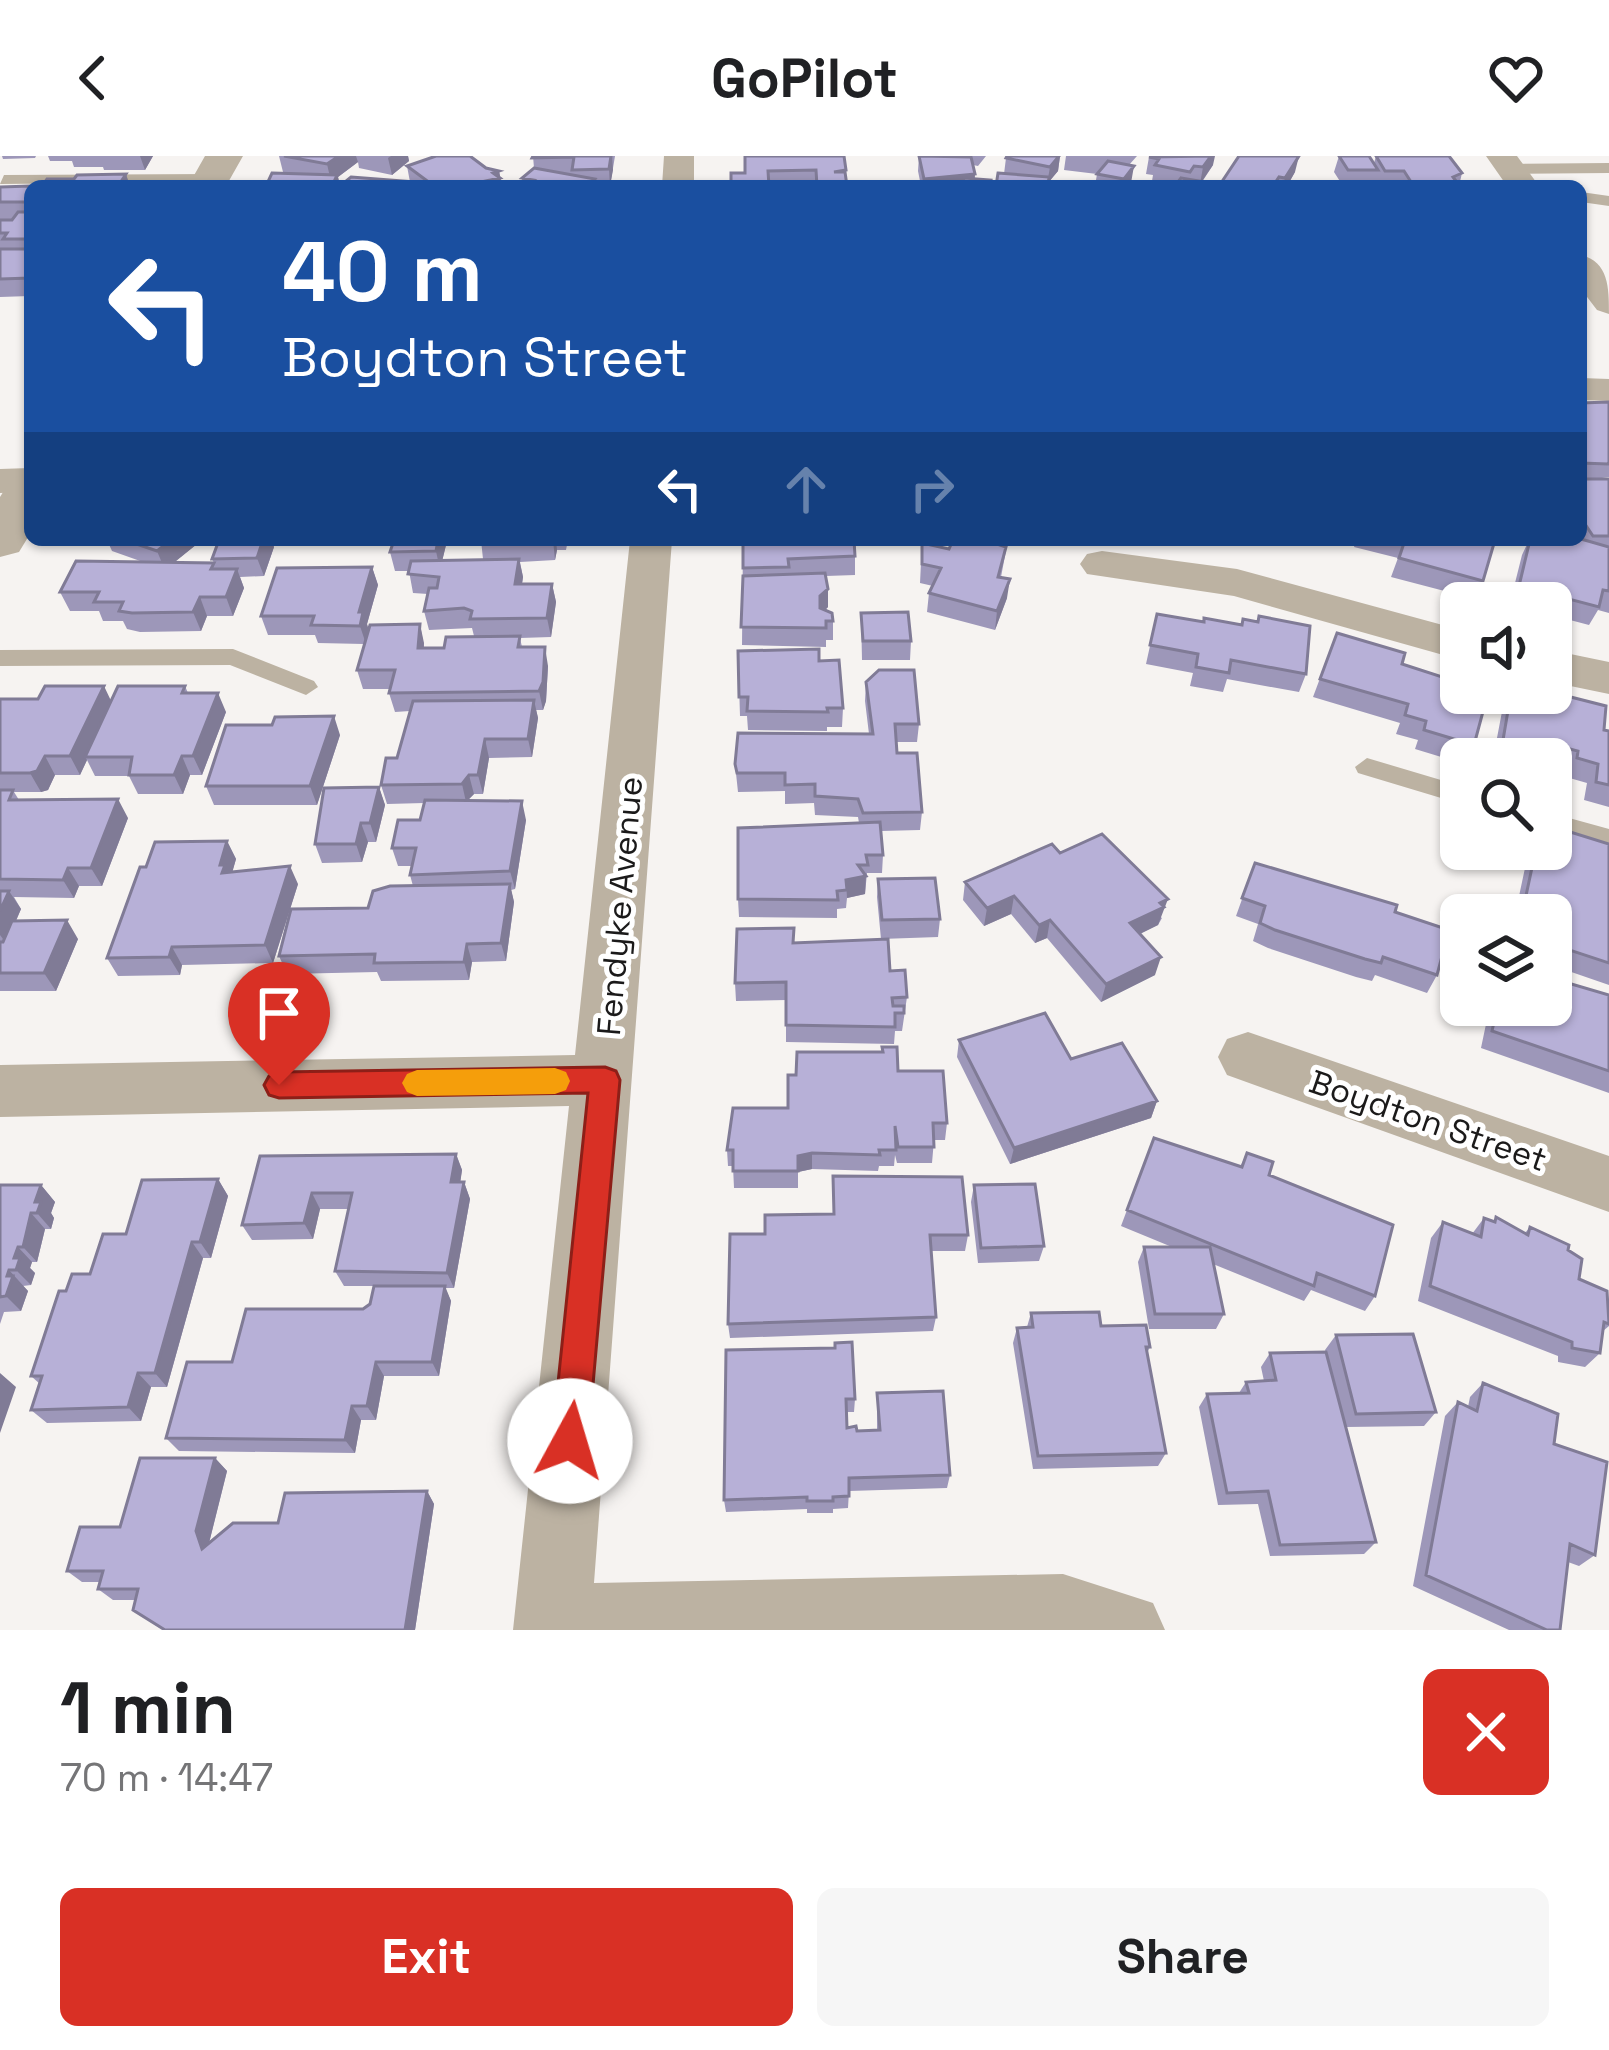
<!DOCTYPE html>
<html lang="en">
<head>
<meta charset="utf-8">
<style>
	:root { --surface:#fff; --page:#f6f6f6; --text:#202124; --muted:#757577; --accent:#d93025 }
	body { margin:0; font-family:"Space Grotesk",sans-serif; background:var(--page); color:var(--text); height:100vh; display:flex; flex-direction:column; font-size:45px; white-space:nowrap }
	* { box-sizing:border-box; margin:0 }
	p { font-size:39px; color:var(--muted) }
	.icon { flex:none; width:66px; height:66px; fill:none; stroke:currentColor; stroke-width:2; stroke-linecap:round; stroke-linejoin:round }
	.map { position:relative; height:1474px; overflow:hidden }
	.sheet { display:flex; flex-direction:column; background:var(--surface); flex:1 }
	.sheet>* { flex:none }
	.hud { position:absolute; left:24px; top:24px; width:1563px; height:366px; border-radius:18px; box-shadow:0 3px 9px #0004; background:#1a4fa0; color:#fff; overflow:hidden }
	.tools { position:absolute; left:1440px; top:426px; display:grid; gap:24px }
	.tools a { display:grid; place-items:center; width:132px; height:132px; border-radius:18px; background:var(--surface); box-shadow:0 3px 9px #0004; font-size:60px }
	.pin { position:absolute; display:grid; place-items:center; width:102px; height:102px; color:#fff; margin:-123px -51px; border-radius:50% 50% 50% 0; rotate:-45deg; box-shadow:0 0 12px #0007 }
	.pin .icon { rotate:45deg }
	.me { position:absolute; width:132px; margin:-66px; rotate:6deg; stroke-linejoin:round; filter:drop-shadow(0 0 9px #0008) }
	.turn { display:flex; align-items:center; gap:42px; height:252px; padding:0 60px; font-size:54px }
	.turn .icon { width:156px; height:156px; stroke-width:2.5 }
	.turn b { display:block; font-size:84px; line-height:102px }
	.lanes { display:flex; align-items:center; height:114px; padding:0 60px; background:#0003; justify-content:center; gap:60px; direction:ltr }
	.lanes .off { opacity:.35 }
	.round { display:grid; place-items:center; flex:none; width:126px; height:126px; border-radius:18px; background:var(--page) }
	.overview { display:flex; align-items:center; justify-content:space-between; height:204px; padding:0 60px }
	h1 { font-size:72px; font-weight:700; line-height:90px }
	.button { display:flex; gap:24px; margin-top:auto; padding:24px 60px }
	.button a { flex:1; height:138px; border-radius:18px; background:var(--accent); color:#fff; font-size:48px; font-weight:700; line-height:138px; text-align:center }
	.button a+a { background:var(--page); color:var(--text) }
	header { display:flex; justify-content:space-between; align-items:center; height:156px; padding:0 60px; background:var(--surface); font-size:54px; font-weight:700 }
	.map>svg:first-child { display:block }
</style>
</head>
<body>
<header><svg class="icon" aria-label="back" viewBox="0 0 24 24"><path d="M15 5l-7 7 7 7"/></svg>GoPilot<svg class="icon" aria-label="heart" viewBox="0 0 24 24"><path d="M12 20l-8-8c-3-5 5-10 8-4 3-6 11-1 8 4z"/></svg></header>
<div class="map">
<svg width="1609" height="1474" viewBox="0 0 1609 1474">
	<rect width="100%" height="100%" fill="#f6f3f1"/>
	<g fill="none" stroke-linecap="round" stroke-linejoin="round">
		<!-- service -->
		<path fill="#bcb2a2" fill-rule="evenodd" d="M1609,7V17L1510,18L1502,13L1510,8Z
			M212,18L218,20V26L0,28L4,19Z
			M1581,36L1609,40V50L1581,46Z
			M233,493L314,525L318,531L306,539L230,509L0,510V494Z
			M1367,602L1461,630V648L1358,617L1355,611Z
			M1551,657L1609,673V693L1551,675Z"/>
		<!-- minor -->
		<path fill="#bcb2a2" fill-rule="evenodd" d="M664,0H694V30H662Z
			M1486,0H1517L1539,30H1507Z
			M1581,99C1609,106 1609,132 1609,158L1597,154L1581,133Z
			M1581,222L1609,223V245L1581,244Z
			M30,312V336L0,337V313Z
			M630,384H672L594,1427L1063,1418L1153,1447L1165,1474H513L569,950L0,961V909L575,899Z
			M1102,395L1237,413L1461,474V504L1234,440L1087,418L1080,408L1087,398Z
			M1551,494L1609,506V538L1551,526Z
			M1248,876L1609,1000V1056L1227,919L1218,901L1227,883Z"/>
		<!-- tertiary -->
		<path fill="#bcb2a2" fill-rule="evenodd" d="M205,0H243L226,30H188Z
			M30,318V378L19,396L0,401V341L12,322Z"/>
	</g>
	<!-- wall -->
	<path fill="#9d97b9" d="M2,0H36L35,2L3,3Z
		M48,0H153L145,14H104L103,11H74L72,5H50Z
		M279,0H408L409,5L392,19L359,12L358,6L338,21L340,30L283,16Z
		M533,0H615L610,30H522V22L534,12Z
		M844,0L847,30H731L745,17Z
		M919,0H986L978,10L973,9L975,23L991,30H921L918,15Z
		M1060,0L1058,15L1048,27L1004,18L1006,2Z
		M1066,0H1137L1129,9L1131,27L1129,30H1095L1097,18L1064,14Z
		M1339,0L1374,7L1376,0L1462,17L1459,30H1379L1375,24L1373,30H1343L1334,16Z
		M1149,1L1213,9L1202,26L1210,30H1174L1152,25L1153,19L1146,18Z
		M407,10L486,12L499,15L502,30H340L410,26Z
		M1295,16L1287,30H1220L1221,27Z
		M30,30V140L0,141V64L13,63H0V31Z
		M1609,246V321L1602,322L1609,323V457L1598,454L1589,469L1551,459V447H1510L1522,399L1529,384H1581V247Z
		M107,384H202L174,406L214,407L212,403L219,384H271L274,391L264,420L240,421L244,432L233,460H207L201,475L140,476L127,473L123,465H103L99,455H70L60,436L143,406L112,395Z
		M481,384H568L566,394H557L555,404L520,406L523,421L522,428H552L556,446L551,481L520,482L522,491L548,510L546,545L543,554H536L538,562L532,601L489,602L483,638H474L468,644L526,664L515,733L511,734L514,746L506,805L472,806L469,824L381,825L377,816L287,818L279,800L368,752L413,730L410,719L412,710H398L392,692L420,664L424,647L387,648L381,629L397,602L410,555L395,556L389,537L390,533H363L357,514L364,488L318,487L315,479H268L261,460L372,411L378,429L367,468L368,473L420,468L424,492H444L474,480L472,472L429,474L424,455L428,438L413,437L409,415H395L390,396L446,389L442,405L483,403Z
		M743,384L855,400V419L826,420L828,451L825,454L833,465V484H826V491L742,489Z
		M1008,384L1001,421L1007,442L995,474L927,456L929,437L933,430L920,427L922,387L949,393Z
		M1356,384H1495L1483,425L1475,443L1391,421L1398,402L1354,391Z
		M861,457L911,485L910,504H862Z
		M1157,458L1203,466L1241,469L1257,466L1259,460L1306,518L1299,536L1227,523L1223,536L1190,530L1193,517L1146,508Z
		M1337,477L1402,508L1474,589L1467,603H1461V607L1415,593L1418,584L1396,578L1400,567L1313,541Z
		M738,495L819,505L843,552L842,571H827V575L748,574L747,560H740Z
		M866,526L919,568L917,586H896L897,597L922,656L920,674L881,675L883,699L882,717H867L865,738L847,742L846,752L837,753V762L739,761L738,743L859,667L858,661L815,659L814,647L785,648V635L738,636L735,608L869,578L865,545Z
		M185,530L188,537L226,556L202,619H190L183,638H138L129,620H95L87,604L80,619H55L48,634L41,636H14L19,644L128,662L102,730H79L74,742L14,741L21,753L16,765L78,783L56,835H0V543L111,544Z
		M1508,537H1551L1604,574L1609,575V651L1584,644L1587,627L1566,621L1567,614L1551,610V603H1493L1504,545Z
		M272,569L340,579L317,649H214L206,630Z
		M379,631L385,649L376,686H368L362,706L322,707L315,688Z
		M227,685L236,703L232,716L298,728L273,807L182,809L180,819L118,820L107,802L146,711Z
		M1609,688V829L1551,809V759H1515L1529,693Z
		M1060,697L1162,762L1158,769L1140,778L1155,819L1101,846L1047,782L1035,787L1011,758L984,770L963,744L965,726Z
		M1255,707L1395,756L1437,819L1427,837L1375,819L1372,825L1356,821L1268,792L1253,785L1258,768L1236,760Z
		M878,723L940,763L938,781L881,783L877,741Z
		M793,787L890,815L907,841L902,875H895L894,888L786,886V844L736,845L735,827Z
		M1609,839V937L1481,892L1490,849H1551Z
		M959,884L1071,903L1157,945L1151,962L1010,1008L957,901Z
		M898,915L947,967L945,984H934L932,1007H897L895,999L894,1010H879L878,1015L812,1013L798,1016V1032H734L733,1010H728L727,994L788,952Z
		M1154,982L1240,1011L1247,997L1375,1140L1365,1155L1311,1134L1304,1145L1213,1108L1224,1158L1216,1173H1149L1138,1106L1144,1091H1172L1121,1070Z
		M456,998L462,1014L460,1026H464L470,1043L454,1132H445L451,1145L439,1220H384L376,1264H361L355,1297L179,1295L166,1282L232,1206L363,1153L370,1148L374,1130H344L335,1115L348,1053H320L313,1083L252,1084L242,1069L260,1000Z
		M833,1020L968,1079L965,1095H931L936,1161L933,1175L730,1182L728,1168L765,1078L833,1058Z
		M218,1023L228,1040L211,1102H203L167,1231H151L141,1265L47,1267L31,1254L40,1228L31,1220L66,1135L90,1118L126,1078Z
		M0,1029H41L55,1046L51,1057L54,1062L51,1073H45L37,1106H32L30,1112L35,1117L31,1129L23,1130L28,1135L21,1155L4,1156L0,1168Z
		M974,1029L1044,1090L1039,1105L978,1107L971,1046Z
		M1496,1061L1525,1077L1530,1071L1568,1094L1579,1123L1609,1157V1170L1603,1175L1600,1197L1585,1211L1558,1206V1200L1418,1145L1431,1082L1443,1066L1472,1078L1484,1062L1493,1066Z
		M1031,1157L1101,1170L1150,1191L1147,1197L1166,1297L1158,1310L1033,1313L1013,1187L1017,1172L1027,1171Z
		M1336,1179L1436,1256L1424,1270L1346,1271L1376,1386L1364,1398L1270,1400L1258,1348L1218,1349L1199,1251L1207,1238L1239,1237L1246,1226L1264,1225L1261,1211L1270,1197L1338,1241L1325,1194Z
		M726,1194L855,1243L854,1256H847V1272L857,1275L877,1274V1237L950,1319L947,1332L849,1335L848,1352L833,1353V1357H807V1353L726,1356L724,1344Z
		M1483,1227L1554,1288L1595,1399L1579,1410L1568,1406L1560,1474H1509L1413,1430L1445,1260L1458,1246L1468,1251L1470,1241Z
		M215,1302L227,1315L209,1387L278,1367L427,1335L434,1348L415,1474H163L133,1454L135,1444H113L98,1433L100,1426H82L67,1415L120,1371Z"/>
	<!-- shaded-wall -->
	<path fill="#807b96" d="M140,0H153L145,14Z
		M339,0H356L358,6L338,21L340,30H332L327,8Z
		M391,0H408L409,5L392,19L388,2Z
		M612,0L613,14L610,30L609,13Z
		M1060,0L1058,15L1047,28L1050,11Z
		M1211,0H1215L1213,9L1200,28L1203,11Z
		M1299,0L1295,16L1287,30H1283L1285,22Z
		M1134,10L1131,27L1129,30H1123L1124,23Z
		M499,15L502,30H462L493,17Z
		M126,18L130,30H118Z
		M975,18L974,30H923L924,23Z
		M171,384H202L165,414L157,395Z
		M263,384H271L274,391L264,420L257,402Z
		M438,384H445L446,389L440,414L436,395Z
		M553,384H556L557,394L555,404Z
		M519,403L523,421L519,447L515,428Z
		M372,411L378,429L367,468L369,475L366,488L360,470L359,456Z
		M237,413L244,432L233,460L226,441Z
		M1010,423L1007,442L995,474L997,455Z
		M552,428L556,446L551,481L547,462Z
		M828,433V451L820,459V440Z
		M200,441L207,460L201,475L193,456Z
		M420,468L424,487L423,511L418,492Z
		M545,491L548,510L546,545L543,554L539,535Z
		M104,530L113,549L85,601L87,604L80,619L70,600Z
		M218,537L226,556L202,619L193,600Z
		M534,544L538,562L532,601L528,583Z
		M334,560L340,579L317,649L310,630Z
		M485,583L489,602L483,638L478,619Z
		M45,600L55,619L48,634L41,636L30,617Z
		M182,600L190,619L183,638L174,619Z
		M469,619L474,638L466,646L462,628Z
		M379,631L385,649L376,686L370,667Z
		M118,643L128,662L102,730L91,712Z
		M522,645L526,664L515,733L510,715Z
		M361,667L368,686L362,706L356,688Z
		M227,685L236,703L231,721V736L220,709Z
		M290,710L298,728L273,807L265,789Z
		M68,712L79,730L74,742L63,724Z
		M866,720L865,738L847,742L846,724Z
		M510,728L514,746L506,805L501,787Z
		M9,735L21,753L6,787L0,779V755Z
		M1014,740L1011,758L984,770L987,752Z
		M1168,743L1158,769L1125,785L1130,767Z
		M67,764L78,783L56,835L44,817Z
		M1050,764L1047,782L1035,787L1039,769Z
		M467,788L472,806L469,824L464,806Z
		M172,791L182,809L180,819L169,801Z
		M1161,801L1155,819L1101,846L1106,828Z
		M1157,945L1151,962L1010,1008L1014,992Z
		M812,997V1013L798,1016V1000Z
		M456,998L462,1014L458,1043L451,1026Z
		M218,1023L228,1040L211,1102L200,1086Z
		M464,1026L470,1043L454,1132L447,1117Z
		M41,1029L55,1046L51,1057L54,1062L51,1073L37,1057L35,1046Z
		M312,1037L320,1053L313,1083L304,1067Z
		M31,1057L45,1073L37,1106L23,1091Z
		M192,1086L203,1102L167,1231L155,1217Z
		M18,1091L32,1106L30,1112L35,1117L31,1129L16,1114L14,1102Z
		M9,1114L28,1135L21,1155L6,1140L7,1120Z
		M445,1130L451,1145L439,1220L432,1206Z
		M376,1206L384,1220L376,1264L367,1250Z
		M0,1217L16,1231L0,1277Z
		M138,1217L151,1231L141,1265L128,1251Z
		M352,1250L361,1264L355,1297L345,1284Z
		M215,1302L227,1315L209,1387L202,1393L196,1375Z
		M427,1335L434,1348L415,1474H405Z"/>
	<!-- building -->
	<path fill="#b7b0d7" stroke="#807b96" stroke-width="3" d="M284,0H339L327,8Z
		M436,0H470L486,12L499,15L493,17L500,22L462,30H434L407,10Z
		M533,0H611L609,13L572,14L574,1L532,2Z
		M745,0H844L846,14L834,16H845L847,30H817L816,14L768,15L769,30H731V17H745Z
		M919,0L971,1L975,18L924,23Z
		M1007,0H1059L1050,11L1006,2Z
		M1211,0L1203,11L1194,10L1190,16L1155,9L1159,3L1149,1Z
		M1239,0H1299L1285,22L1279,21L1273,30H1232L1221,27Z
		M1339,0H1369L1378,14H1348Z
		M1376,0H1449L1462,17L1453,21L1459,29H1413L1404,15H1385Z
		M1108,5L1134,10L1124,23L1097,18Z
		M534,12L595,23L590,30H522L533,24L522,22Z
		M272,17L337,19L332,30H266Z
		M998,17L1049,21L1048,30H996Z
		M126,18L118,30H33H42L47,23H74L77,19Z
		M351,21L416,26L413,30H340Z
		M964,22L991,24L990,30H962Z
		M1181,22L1211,27L1209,30H1175Z
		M30,30V46H0V31Z
		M18,56H30V83H3L7,77H0V64H12Z
		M0,93H30V122L0,123Z
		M1609,246V306L1608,308L1581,307V247Z
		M1581,323H1609V380H1593L1581,362Z
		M1581,383L1609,391V435L1603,434L1599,451L1519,430L1530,384Z
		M125,384H171L157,395Z
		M219,384H263L257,402L212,403Z
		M394,384H438L436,395L390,396Z
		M481,384H553L552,386L480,388Z
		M743,384H854L855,400L788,403L789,411L743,412Z
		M953,384H1002L1000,389L1006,391L998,421L1010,423L997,455L929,437L941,412L922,408V387L949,393Z
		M1405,384H1495L1483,425L1399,402Z
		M519,403L515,428H552L547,462L470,463L472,455L464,452L424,455L429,432H437L439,421L408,418L411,405Z
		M76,405L214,407L211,413H237L226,441H200L193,456L132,457L119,455L123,446H94L99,436H60Z
		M372,411L359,456H363L360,470L311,469L314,460H261L277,412Z
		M825,417L828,433L820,440V452L832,457L833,465H826V472L741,471L743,420Z
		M908,456L911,485H863L861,457Z
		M1157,458L1204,466V462L1242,469L1243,463L1258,466L1259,460L1310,470L1306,518L1231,504L1229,517L1196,511L1198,498L1150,489Z
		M420,468L418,492H444L446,481L520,480L518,491H545L543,526L539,535L389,537L395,514H357L370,469Z
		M1337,477L1405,497L1402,508L1461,527V537H1488L1474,589L1424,574L1426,565L1405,559L1408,548L1320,523Z
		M819,493V505L839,504L843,552H827L828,556L747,555L748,541H739L738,495Z
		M879,514H914L919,568H895L897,597H917L922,656L863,657L858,643L815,640V628L785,629V617H737L735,608L738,577L873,578L866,526Z
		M45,530H104L70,600H45L37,615L30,617H0V543H38Z
		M118,530H185L182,537H218L193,600H182L174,619H129L132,601H85Z
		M1551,536L1606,550L1604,574L1609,575V629L1596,626L1598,608L1577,602L1578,595L1543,586L1542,594L1503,584L1511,537Z
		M534,544L528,583H485L478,619H469L462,628L381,629L386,602H397L413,545Z
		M334,560L310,630H206L226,569H272L275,561Z
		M379,631L370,667H361L356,688H315L324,632Z
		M0,634H13L9,644L118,643L91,712H68L63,724L0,723Z
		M425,644L522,645L510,715L410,719L416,692H392L398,664H420Z
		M880,666L883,699H866L868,709H858L866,720L846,724L847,734L837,735L838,744L738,743V672Z
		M1551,670L1609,688V807L1551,788V759H1537L1538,755L1524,749L1536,693H1551Z
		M1102,678L1168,743L1160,747L1164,751L1130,767L1161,801L1106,828L1050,764L1039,769L1014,740L987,752L965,726L1052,688L1060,697Z
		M227,685L220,709H225L222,717L290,710L265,789L172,791L169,801L107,802L140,711H146L155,686Z
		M1255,707L1397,749L1395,756L1449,774L1437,819L1383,801L1381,807L1365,803L1275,774L1260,767L1265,750L1242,742Z
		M935,722L940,763L882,764L878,723Z
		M510,728L501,787L467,788L464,806L374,807L375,798L279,800L291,753L368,752L373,735L390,730Z
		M0,735H9L0,755Z
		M67,764L44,817H0V786H3L12,765Z
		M794,772L793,787L888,783L890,815L905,814L907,841L892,842L893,850H904V857H895V871L786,869V826L735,827L737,773Z
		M1551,822L1609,839V915L1492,875L1498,849H1551Z
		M1045,857L1071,903L1122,887L1157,945L1014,992L959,884Z
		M882,891H897L898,915H943L947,967H933L934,991H898L895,970L896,994H879L880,999L812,997L798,1000V1015H733V994H727L733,952H788V919H796L797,896H883Z
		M1154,982L1242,1011L1247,997L1273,1006L1269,1019L1393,1069L1375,1140L1317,1117L1314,1130L1127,1054Z
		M456,998L451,1026H464L447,1117L335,1115L352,1037H312L304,1067L242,1069L260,1000Z
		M833,1020L962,1021L968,1079H930L936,1161L728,1168L730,1078H765V1059L834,1058Z
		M218,1023L200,1086H192L155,1217H138L128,1251L31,1254L42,1220H31L59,1135H66L72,1118H90L103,1078H126L142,1024Z
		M1035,1028L1044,1090L981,1092L974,1029Z
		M0,1029H41L35,1046H41L37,1057H31L23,1091H18L14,1102H20L16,1114H9L7,1120H13L6,1140L0,1141Z
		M1496,1061L1528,1079L1530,1071L1569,1089L1568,1094L1582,1103L1579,1123L1607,1135L1609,1168L1604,1166L1600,1197L1572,1192V1186L1430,1130L1443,1066L1481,1081L1484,1062L1495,1066Z
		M1144,1091H1210L1224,1158H1155Z
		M374,1130H445L432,1206H376L367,1250H352L345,1284L166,1282L187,1206H232L246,1153H363L370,1148Z
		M1099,1156L1101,1170L1146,1169L1150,1191H1146L1166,1297L1038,1300L1017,1172L1033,1171L1031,1157Z
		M1413,1178L1436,1256L1356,1258L1336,1179Z
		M852,1186L855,1243H846L847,1272L856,1270L857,1275L880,1274L877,1237L943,1235L950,1319L849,1322V1340L833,1341V1345H807V1341L724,1344L726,1194L835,1192V1187Z
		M1326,1196L1376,1386L1280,1389L1268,1335L1227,1337L1207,1238L1249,1237L1246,1226L1276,1224L1270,1197Z
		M1483,1227L1558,1258L1554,1288L1607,1306L1595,1399L1570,1388L1560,1474H1547L1426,1419L1458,1246L1477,1255Z
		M140,1302H215L196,1375L202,1393L233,1367H278L285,1337L427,1335L405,1474H165L133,1454L138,1433H98L103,1415H67L80,1371H120Z"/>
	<!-- route -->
	<path fill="#d93025" stroke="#8d1f18" stroke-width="3" d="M605,911L616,915L620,924L588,1285L583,1298L570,1303L558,1298L552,1285L588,937L279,942L269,939L264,929L269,920L279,916Z"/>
	<!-- slow -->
	<path fill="#f59e0b" d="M555,912L566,916L570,925L566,934L555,938L417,940L407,936L402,927L407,918L417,914Z"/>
	<g text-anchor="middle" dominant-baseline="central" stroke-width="10" stroke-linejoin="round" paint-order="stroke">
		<!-- street labels -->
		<g font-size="33" fill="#1b1a1a" stroke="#fff">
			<text transform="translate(620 750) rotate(-85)">Fendyke Avenue</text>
			<text transform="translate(1428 965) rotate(19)">Boydton Street</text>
		</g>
	</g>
</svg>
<div class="tools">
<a><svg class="icon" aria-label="sound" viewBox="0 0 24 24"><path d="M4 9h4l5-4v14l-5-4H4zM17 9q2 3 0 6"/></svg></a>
<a><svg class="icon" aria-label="search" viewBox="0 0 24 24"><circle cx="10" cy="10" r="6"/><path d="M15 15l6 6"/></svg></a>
<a><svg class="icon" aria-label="layers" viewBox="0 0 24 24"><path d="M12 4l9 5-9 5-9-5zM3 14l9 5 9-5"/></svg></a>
</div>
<div class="pin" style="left:279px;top:929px;background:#d93025"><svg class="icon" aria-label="arrive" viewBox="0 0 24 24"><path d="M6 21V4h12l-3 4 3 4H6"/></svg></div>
<svg class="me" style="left:570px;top:1285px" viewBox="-20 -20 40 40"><circle r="19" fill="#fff"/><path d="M0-13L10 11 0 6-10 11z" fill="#d93025"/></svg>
<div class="hud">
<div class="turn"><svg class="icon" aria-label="left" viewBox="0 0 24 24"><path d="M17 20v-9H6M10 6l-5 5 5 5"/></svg><div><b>40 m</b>Boydton Street</div></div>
<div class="lanes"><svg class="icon" aria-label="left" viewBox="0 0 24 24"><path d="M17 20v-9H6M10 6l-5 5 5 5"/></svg><svg class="icon off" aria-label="ahead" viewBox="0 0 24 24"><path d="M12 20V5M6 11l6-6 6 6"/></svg><svg class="icon off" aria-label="right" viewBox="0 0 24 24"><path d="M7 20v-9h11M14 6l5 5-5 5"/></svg></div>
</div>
</div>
<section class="sheet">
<div class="overview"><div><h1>1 min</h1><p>70 m · 14:47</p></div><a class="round" style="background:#d93025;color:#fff"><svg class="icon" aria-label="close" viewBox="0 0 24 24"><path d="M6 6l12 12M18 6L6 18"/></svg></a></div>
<div class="button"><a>Exit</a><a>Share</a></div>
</section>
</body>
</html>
